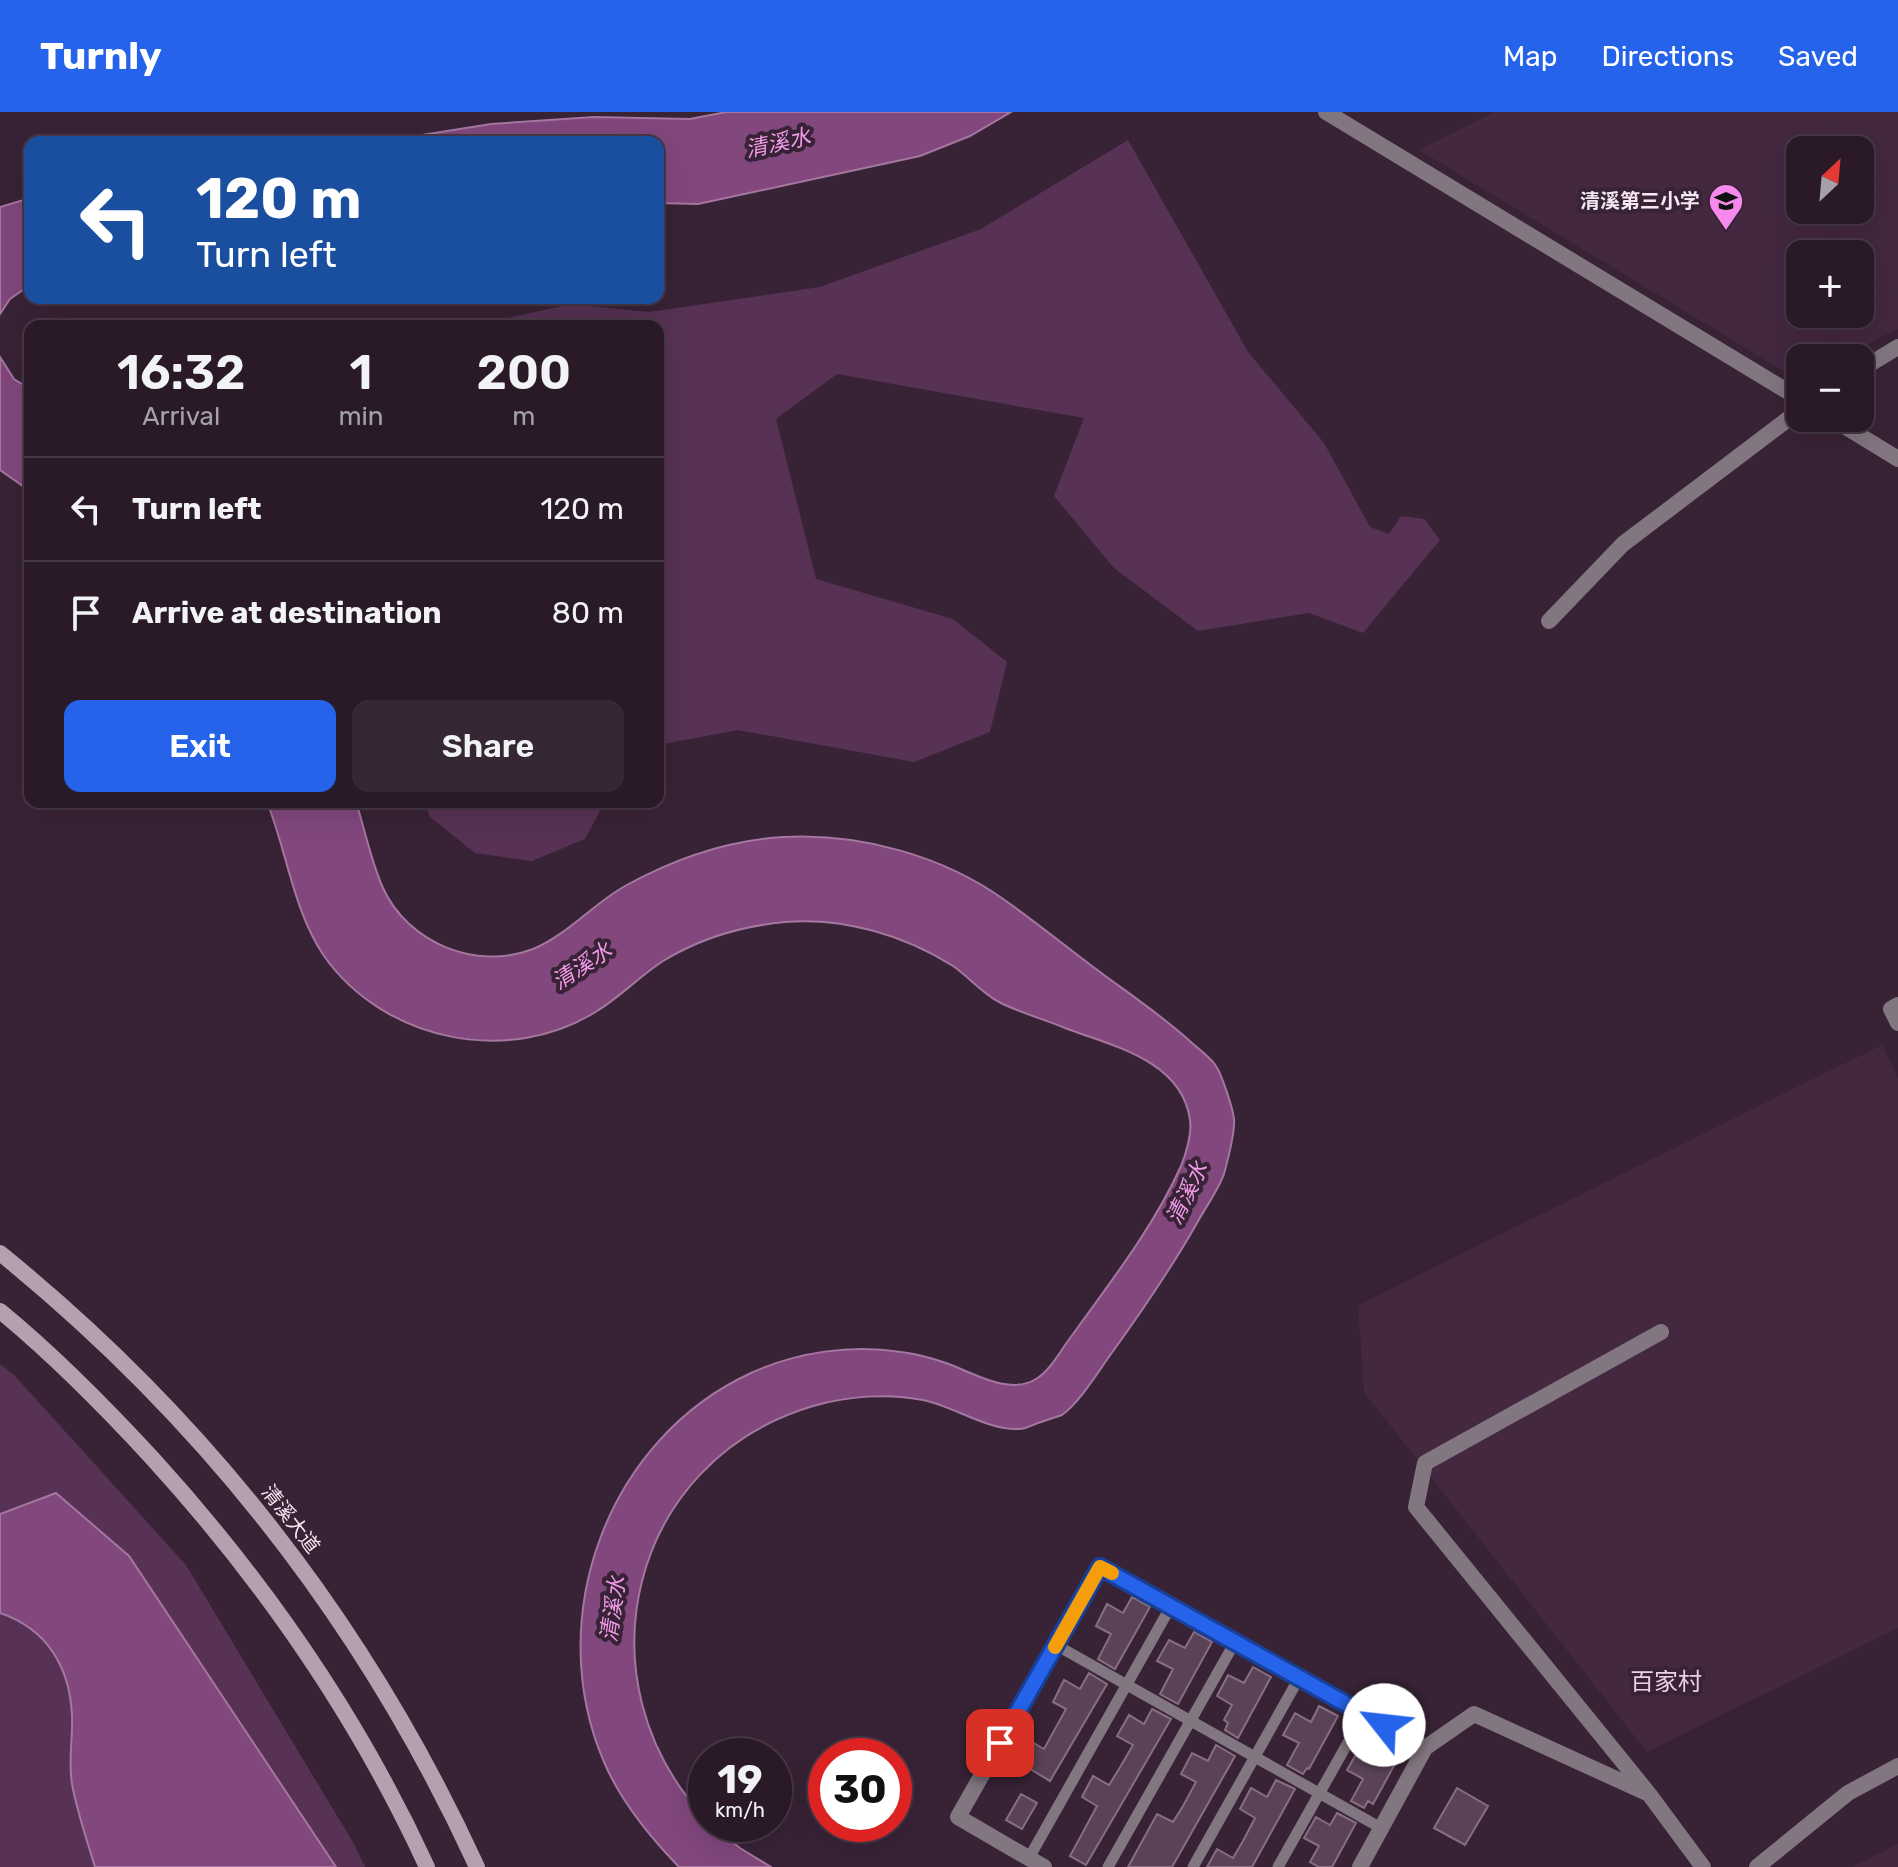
<!DOCTYPE html>
<html lang="en">
<head>
<meta charset="utf-8">
<style>
	:root { --surface:#2a1a28; --page:#362734; --text:#f1f3f6; --muted:#a5a1a8; --line:#463845; --accent:#2563eb }
	body { margin:0; font-family:Rubik,"Noto Sans SC",sans-serif; background:var(--page); color:var(--text); height:100vh; display:flex; flex-direction:column; font-size:30px; white-space:nowrap }
	* { box-sizing:border-box; margin:0 }
	p { font-size:26px; color:var(--muted) }
	.icon { flex:none; width:44px; height:44px; fill:none; stroke:currentColor; stroke-width:2; stroke-linecap:round; stroke-linejoin:round }
	.map { position:relative; flex:1; overflow:hidden }
	.details { position:absolute; left:24px; top:208px; width:640px; height:488px; display:flex; flex-direction:column; background:var(--surface); border-radius:16px; box-shadow:0 8px 32px #0002,0 0 0 2px var(--line) }
	.details>* { flex:none }
	.hud { position:absolute; left:24px; top:24px; width:640px; height:168px; border-radius:16px; box-shadow:0 8px 32px #0002,0 0 0 2px var(--line); background:#1a4fa0; color:#fff; overflow:hidden }
	.needle { width:52px; rotate:26deg }
	.buttons { position:absolute; left:1786px; top:24px; display:grid; gap:16px }
	.buttons a { display:grid; place-items:center; width:88px; height:88px; border-radius:16px; background:var(--surface); box-shadow:0 8px 32px #0002,0 0 0 2px var(--line); font-size:40px }
	.speed { position:absolute; left:688px; top:1626px; display:flex; gap:16px; font-size:40px; font-weight:700; text-align:center }
	.speed>* { display:grid; place-content:center; width:104px; height:104px; border-radius:50%; background:var(--surface); box-shadow:0 8px 32px #0002,0 0 0 2px var(--line); line-height:1 }
	.speed small { font-size:20px; font-weight:400 }
	.speed .limit { border:12px solid #d22; background:#fff; color:#111 }
	.pin { position:absolute; display:grid; place-items:center; width:68px; height:68px; color:#fff; margin:-34px; border-radius:16px; box-shadow:0 4px 12px #0006 }
	.me { position:absolute; width:88px; margin:-44px; rotate:299deg; stroke-linejoin:round; filter:drop-shadow(0 0 6px #0008) }
	.turn { display:flex; align-items:center; gap:28px; height:168px; padding:0 40px; font-size:36px }
	.turn .icon { width:104px; height:104px; stroke-width:2.5 }
	.turn b { display:block; font-size:56px; line-height:68px }
	.eta { display:flex; justify-content:space-evenly; align-items:center; height:136px; text-align:center }
	.eta b { font-size:48px; font-weight:600; line-height:56px }
	.cta { display:flex; gap:16px; margin-top:auto; padding:16px 40px }
	.cta a { flex:1; height:92px; border-radius:16px; background:var(--accent); color:#fff; font-size:32px; font-weight:600; line-height:92px; text-align:center }
	.cta a+a { background:var(--page); color:var(--text) }
	ul { padding:0; list-style:none }
	li { display:flex; align-items:center; gap:24px; height:104px; padding:0 40px; border-top:2px solid var(--line) }
	li div { flex:1 }
	li b { display:block; font-size:30px }
	li em { font-style:normal }
	header { display:flex; align-items:center; gap:48px; box-sizing:border-box; height:112px; padding:0 40px; background:var(--accent); color:#fff }
	header strong { font-size:38px }
	nav { display:flex; gap:44px; margin-inline-start:auto; font-size:28px }
	.map>svg:first-child { display:block }
</style>
</head>
<body>
<header>
<strong>Turnly</strong>
<nav><a>Map</a><a>Directions</a><a>Saved</a></nav>
</header>
<div class="map">
<svg width="1898" height="1755" viewBox="0 0 1898 1755">
	<rect width="100%" height="100%" fill="#382336"/>
	<!-- built -->
	<path fill="#432840" fill-rule="evenodd" d="M1495,0H1898V217L1839,246H1800V265L1797,267L1419,38ZM1800,38H1860V98H1800ZM1800,142H1860V202H1800Z
		M1882,933L1898,966V1516L1647,1640L1364,1280L1358,1193Z
		M1898,1732V1755H1852Z"/>
	<!-- green -->
	<path fill="#573254" d="M1128,28L1248,240L1324,331L1370,415L1389,422L1401,404L1424,407L1440,428L1363,521L1309,501L1198,519L1114,456L1054,384L1084,306L837,262L776,307L816,467L953,507L1007,550L990,620L914,650L738,618L658,633V214H486L494,209L571,192L649,200L820,175L981,117Z
		M424,690H605L585,727L532,749L475,741L430,705Z
		M0,1252L15,1264L186,1453L354,1732L365,1755H0Z"/>
	<!-- water -->
	<path fill="#82477d" stroke="#a477a0" stroke-width="2" d="M726,0H1011L970,24L920,44L698,92L658,91V30H378L491,12L594,5L690,7Z
		M30,86V173L10,187L0,202V95Z
		M0,245L14,267L30,277V379L0,358Z
		M267,690H356C365,718 371,749 383,776C408,831 476,859 533,837C567,823 593,792 625,774C674,747 728,728 784,725C861,721 944,744 1006,789C1039,812 1071,839 1104,863C1134,885 1165,906 1192,931C1200,938 1211,946 1216,954C1222,963 1233,997 1234,1007C1235,1019 1227,1051 1224,1062C1218,1079 1205,1096 1197,1111C1171,1157 1142,1199 1111,1242C1098,1260 1080,1290 1062,1303C1059,1304 1044,1309 1041,1310C1034,1312 1027,1317 1019,1317C989,1319 953,1294 923,1288C888,1281 848,1284 813,1294C628,1349 577,1571 706,1707V1712H710L740,1736L771,1755H679C649,1724 621,1690 604,1650C542,1506 607,1327 751,1261C797,1240 851,1232 901,1240C916,1242 932,1246 946,1251C972,1260 1009,1284 1036,1267C1051,1258 1062,1236 1073,1222C1112,1168 1154,1114 1181,1054C1186,1042 1192,1021 1190,1008C1182,948 1112,934 1065,916C1044,907 1020,901 999,890C982,881 969,865 953,854C904,823 843,805 785,810C742,814 699,827 663,849C640,864 620,885 597,899C509,955 384,929 324,844C293,798 287,740 267,690Z
		M56,1381L129,1444L336,1755H95C87,1728 77,1700 72,1672C68,1648 73,1627 72,1604C70,1555 47,1517 0,1501V1402Z"/>
	<!-- building -->
	<path fill="#5a4357" stroke="#876e84" stroke-width="2" d="M1132,1485L1150,1495L1115,1557L1098,1547L1111,1522L1096,1514L1107,1492L1123,1501Z
		M1194,1520L1212,1530L1178,1592L1160,1582L1173,1557L1157,1549L1169,1528L1185,1536Z
		M1253,1555L1271,1565L1238,1626L1225,1618L1228,1611L1224,1608L1232,1593L1217,1584L1228,1563L1244,1571Z
		M1089,1561L1107,1572L1050,1669L1017,1649L1028,1628L1044,1637L1066,1597L1053,1590L1064,1568L1080,1577Z
		M1319,1594L1338,1604L1309,1657L1307,1656L1303,1662L1287,1653L1299,1631L1283,1623L1295,1601L1311,1610Z
		M1152,1597L1171,1607L1086,1753L1070,1744L1097,1694L1082,1685L1093,1664L1109,1673L1119,1657L1133,1633L1117,1624L1129,1603L1144,1612Z
		M1383,1629L1402,1639L1373,1692L1368,1689L1364,1696L1351,1689L1363,1667L1347,1658L1359,1637L1374,1645Z
		M1216,1633L1235,1644L1172,1755H1128L1157,1702L1173,1710L1183,1694L1196,1670L1181,1662L1192,1641L1208,1649Z
		M1276,1668L1295,1677L1252,1755H1207L1217,1737L1233,1746L1243,1729L1255,1706L1240,1697L1251,1676L1267,1685Z
		M1457,1676L1488,1694L1465,1733L1434,1716Z
		M1021,1682L1037,1691L1022,1717L1006,1708Z
		M1337,1701L1356,1711L1332,1755H1319L1310,1750L1319,1734L1304,1726L1316,1705L1330,1713Z"/>
	<g fill="none" stroke-linecap="round" stroke-linejoin="round">
		<!-- service -->
		<path stroke="#827680" stroke-width="11" d="M1056,1533L1381,1716
			M1029,1746L1171,1494
			M1108,1755L1235,1530
			M1193,1755L1299,1566
			M1278,1755L1364,1602"/>
		<!-- minor -->
		<path stroke="#827680" stroke-width="16" d="M1326,0L1800,287
			M1860,258L1898,235
			M1831,306L1898,347
			M1549,509L1623,432L1800,298
			M1898,893L1891,897L1898,911
			M1661,1220L1425,1351L1416,1395L1649,1682L1703,1755
			M1044,1755L958,1705L1100,1455L1425,1636L1474,1602L1649,1682
			M1360,1755L1425,1636"/>
		<!-- tertiary -->
		<path stroke="#827680" stroke-width="16" d="M1757,1755L1848,1681L1898,1654"/>
		<!-- secondary -->
		<path stroke="#b3a1b0" stroke-width="16" d="M0,1141C206,1308 366,1513 477,1755
			M0,1199C55,1244 105,1295 153,1347C264,1469 358,1605 427,1755"/>
	</g>
	<g fill="none" stroke-linecap="round" stroke-linejoin="round">
		<!-- route casing -->
		<g stroke="#184099" stroke-width="20">
			<path id="route" d="M1000,1631L1100,1455L1384,1613"/>
		</g>
		<!-- route -->
		<use href="#route" stroke="#2563eb" stroke-width="14"/>
		<!-- slow -->
		<path stroke="#f59e0b" stroke-width="14" d="M1055,1535L1100,1455L1112,1461"/>
	</g>
	<!-- icons -->
	<defs>
		<g id="school-pin" transform="scale(1.8)"><path d="M0 17L-7.5 6A9.5 9.5 0 1 1 7.5 6Z" fill="#f788ec" stroke="#382336"/><path d="M0-5L7-2L0 1L-7-2ZM-4 1L0 2.5L4 1V4Q0 6-4 4Z" fill="#111"/></g>
	</defs>
	<g fill-rule="evenodd">
		<use href="#school-pin" x="1726" y="89"/>
	</g>
	<g text-anchor="middle" dominant-baseline="central" stroke-width="8" stroke-linejoin="round" paint-order="stroke">
		<!-- poi labels -->
		<g font-size="20" font-weight="bold" fill="#f4e6f2" stroke="#382336" text-anchor="end">
			<text x="1700" y="89">清溪第三小学</text>
		</g>
		<!-- street labels -->
		<g font-size="20" fill="#f4e6f2" stroke="#382336">
			<text transform="translate(291 1407) rotate(52)">清溪大道</text>
		</g>
		<!-- water labels -->
		<g font-size="22" font-style="italic" fill="#f19be8" stroke="#382336">
			<text transform="translate(778 31) rotate(-12)">清溪水</text>
			<text transform="translate(582 854) rotate(-33)">清溪水</text>
			<text transform="translate(1187 1081) rotate(-64)">清溪水</text>
			<text transform="translate(613 1497) rotate(-82)">清溪水</text>
		</g>
		<!-- quarter labels -->
		<g font-size="24" fill="#ebcfe7" stroke="#382336">
			<text x="1666" y="1570">百家村</text>
		</g>
	</g>
</svg>
<div class="buttons">
<a><svg class="needle" viewBox="-14 -14 28 28"><path d="M0-13l5 13h-10z" fill="#e53935"/><path d="M0 13l5-13h-10z" fill="#a5a1a8"/></svg></a>
<a>+</a>
<a>−</a>
</div>
<div class="speed"><div>19<small>km/h</small></div><div class="limit">30</div></div>
<div class="pin" style="left:1000px;top:1631px;background:#d93025"><svg class="icon" aria-label="arrive" viewBox="0 0 24 24"><path d="M6 21V4h12l-3 4 3 4H6"/></svg></div>
<svg class="me" style="left:1384px;top:1613px" viewBox="-20 -20 40 40"><circle r="19" fill="#fff"/><path d="M0-13L10 11 0 6-10 11z" fill="#2563eb"/></svg>
<div class="hud">
<div class="turn"><svg class="icon" aria-label="left" viewBox="0 0 24 24"><path d="M17 20v-9H6M10 6l-5 5 5 5"/></svg><div><b>120 m</b>Turn left</div></div>
</div>
<section class="details">
<div class="eta">
<div><b>16:32</b><p>Arrival</p></div>
<div><b>1</b><p>min</p></div>
<div><b>200</b><p>m</p></div>
</div>
<ul>
<li><svg class="icon" aria-label="left" viewBox="0 0 24 24"><path d="M17 20v-9H6M10 6l-5 5 5 5"/></svg><div><b>Turn left</b></div><em>120 m</em></li>
<li><svg class="icon" aria-label="arrive" viewBox="0 0 24 24"><path d="M6 21V4h12l-3 4 3 4H6"/></svg><div><b>Arrive at destination</b></div><em>80 m</em></li>
</ul>
<div class="cta"><a>Exit</a><a>Share</a></div>
</section>
</div>
</body>
</html>
